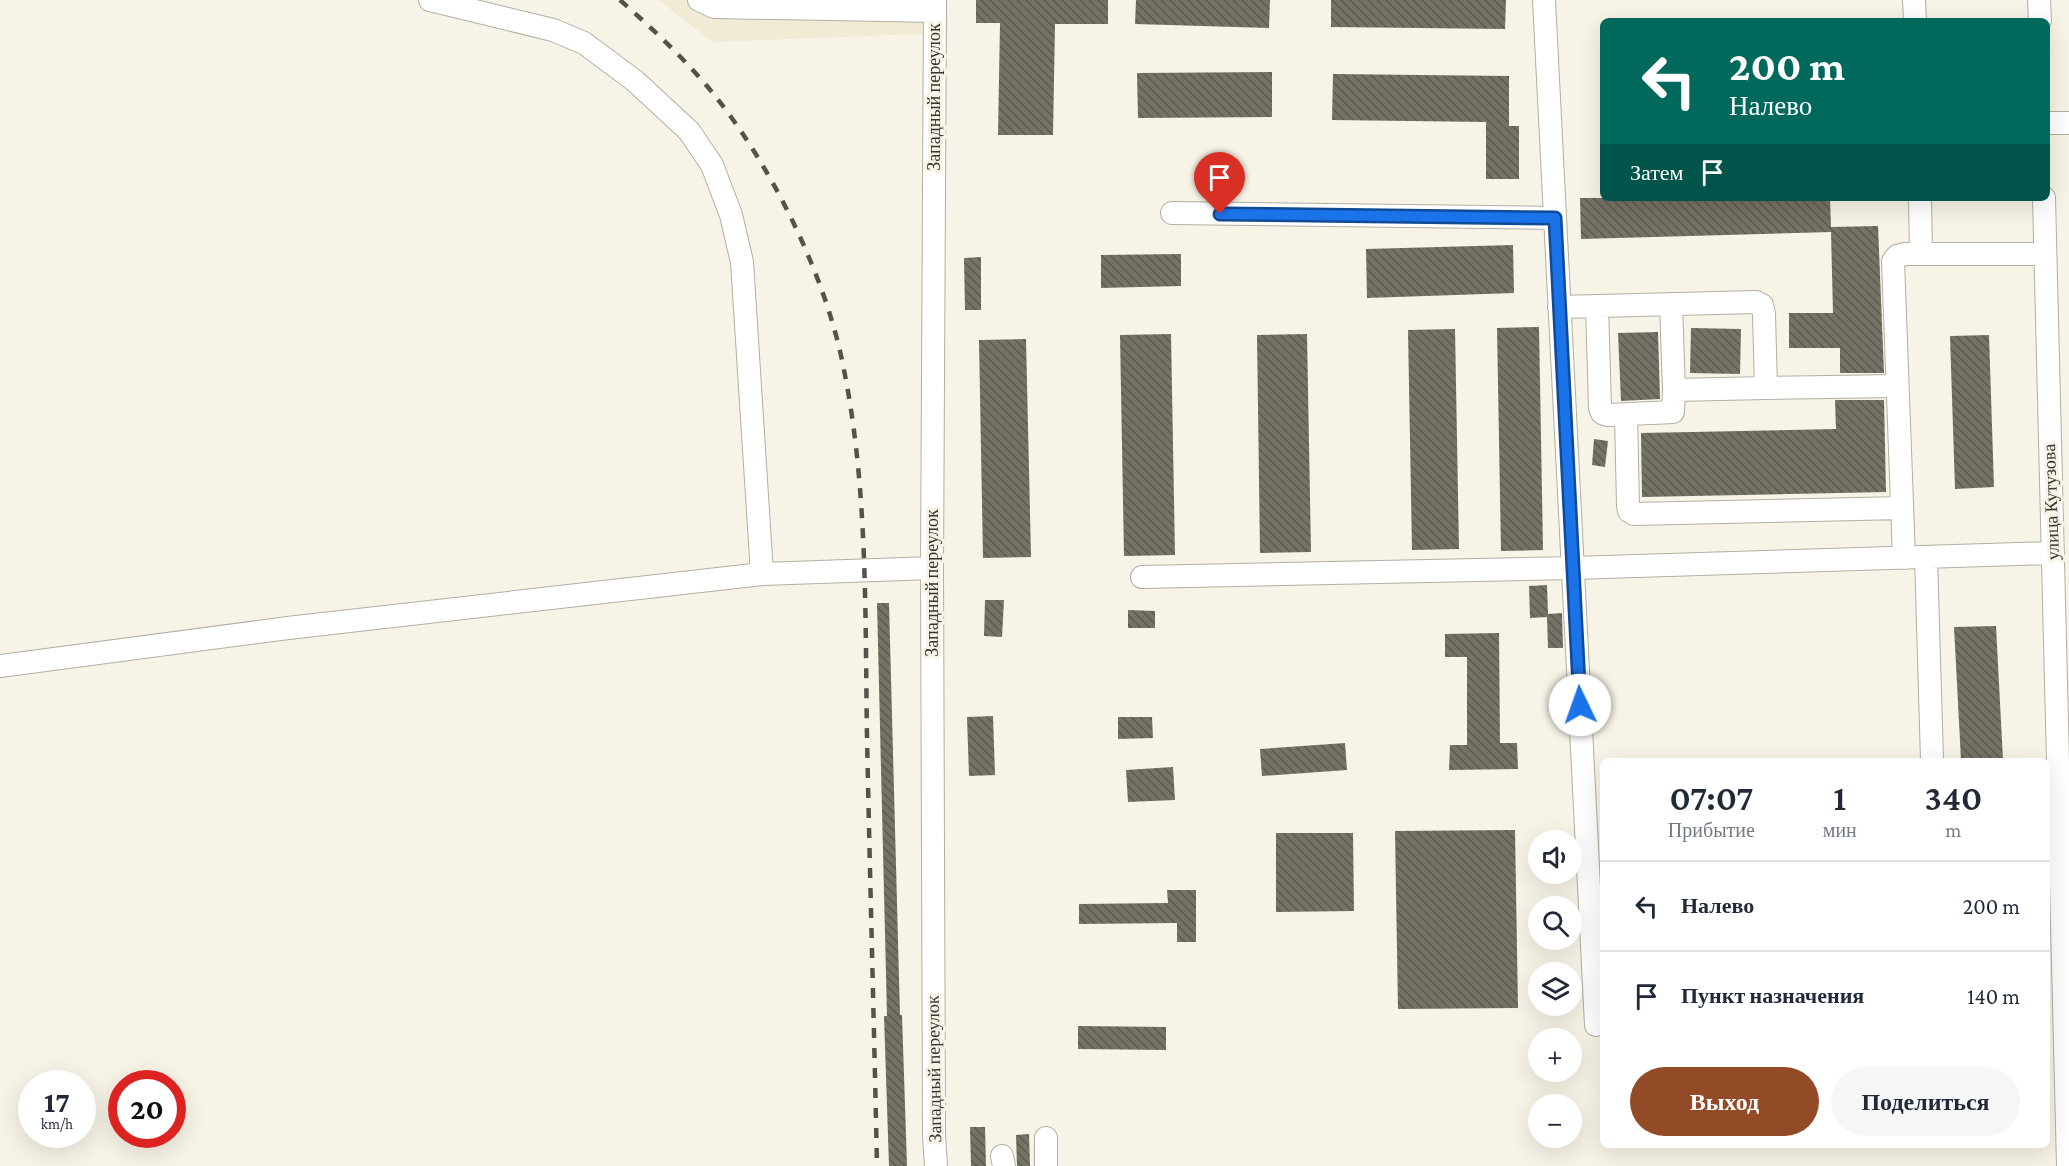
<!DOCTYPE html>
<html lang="ru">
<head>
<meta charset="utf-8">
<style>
	:root { --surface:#fff; --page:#f6f6f7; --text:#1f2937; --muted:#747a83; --line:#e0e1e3; --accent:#934b27 }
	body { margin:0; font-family:"Crimson Pro",serif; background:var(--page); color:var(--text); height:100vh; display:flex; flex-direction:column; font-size:22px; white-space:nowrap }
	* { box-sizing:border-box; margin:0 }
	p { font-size:20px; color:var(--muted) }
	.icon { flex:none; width:33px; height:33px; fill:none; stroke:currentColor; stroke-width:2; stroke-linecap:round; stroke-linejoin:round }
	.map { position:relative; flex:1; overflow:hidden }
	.drawer { position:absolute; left:1600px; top:758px; width:450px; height:390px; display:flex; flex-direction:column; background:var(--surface); border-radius:9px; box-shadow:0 6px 24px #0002 }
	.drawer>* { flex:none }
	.hud { position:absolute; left:1600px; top:18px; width:450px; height:183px; border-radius:9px; box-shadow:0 6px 24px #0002; background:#00695c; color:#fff; overflow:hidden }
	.tools { position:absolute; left:1528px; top:830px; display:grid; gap:12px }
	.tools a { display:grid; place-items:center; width:54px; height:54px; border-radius:50%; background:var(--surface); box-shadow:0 6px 24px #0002; font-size:30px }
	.speed { position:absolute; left:18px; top:1070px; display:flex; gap:12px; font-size:30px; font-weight:700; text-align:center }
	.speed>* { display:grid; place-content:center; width:78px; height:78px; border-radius:50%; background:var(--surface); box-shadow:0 6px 24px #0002; line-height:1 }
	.speed small { font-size:15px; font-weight:400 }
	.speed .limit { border:9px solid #d22; background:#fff; color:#111 }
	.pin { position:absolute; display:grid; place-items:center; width:51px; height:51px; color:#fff; margin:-62px -26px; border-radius:50% 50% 50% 0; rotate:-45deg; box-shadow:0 0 6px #0007 }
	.pin .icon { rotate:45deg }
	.me { position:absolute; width:66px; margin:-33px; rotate:357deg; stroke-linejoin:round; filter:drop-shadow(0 0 4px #0008) }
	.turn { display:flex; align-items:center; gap:21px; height:126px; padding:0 30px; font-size:27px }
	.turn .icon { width:78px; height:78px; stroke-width:2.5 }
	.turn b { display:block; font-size:42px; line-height:51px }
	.then { display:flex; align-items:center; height:57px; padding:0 30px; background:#0003; gap:12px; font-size:22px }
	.eta { display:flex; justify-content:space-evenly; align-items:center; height:102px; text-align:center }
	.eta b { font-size:36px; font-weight:600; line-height:42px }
	.button { display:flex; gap:12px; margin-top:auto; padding:12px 30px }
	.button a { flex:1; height:69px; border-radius:36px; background:var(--accent); color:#fff; font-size:24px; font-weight:600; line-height:69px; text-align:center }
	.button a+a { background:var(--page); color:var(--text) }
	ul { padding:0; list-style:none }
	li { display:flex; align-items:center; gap:18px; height:90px; padding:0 30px; border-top:2px solid var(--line) }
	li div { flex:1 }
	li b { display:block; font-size:22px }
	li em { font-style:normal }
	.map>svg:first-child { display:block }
</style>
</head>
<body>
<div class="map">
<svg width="2069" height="1166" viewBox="0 0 2069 1166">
	<defs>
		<pattern id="building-back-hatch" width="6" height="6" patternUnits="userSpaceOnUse" patternTransform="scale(1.5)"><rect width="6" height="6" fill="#757266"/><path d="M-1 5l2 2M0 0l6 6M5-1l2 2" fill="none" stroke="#5c5a50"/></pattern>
	</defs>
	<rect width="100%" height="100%" fill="#f7f3e6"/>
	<!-- built -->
	<path fill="#f1ebd6" d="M659,0H947L948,33L712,42Z"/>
	<!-- building -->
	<path fill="url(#building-back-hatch)" d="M976,0H1108V24H1055L1053,135H998L1000,23H976Z
		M1136,0H1270L1269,28L1135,24Z
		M1331,0H1506L1505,29L1331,27Z
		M1272,72V117L1138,118L1137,73Z
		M1333,74L1509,76V126H1519V179H1486V122L1332,120Z
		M1580,198H1830L1831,227L1878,226L1884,373H1840V348H1789V313H1833L1831,232L1581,239Z
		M1513,245L1514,293L1367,298L1366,249Z
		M1181,254V286L1101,288V255Z
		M981,257V310H965L964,258Z
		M1539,327L1543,550L1501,551L1497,328Z
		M1691,328L1741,329L1740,374L1690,373Z
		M1455,329L1459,549L1412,550L1408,330Z
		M1658,332L1660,399L1621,401L1618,333Z
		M1171,334L1175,555L1124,556L1120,335Z
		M1307,334L1311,552L1260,553L1257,335Z
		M1989,335L1994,487L1955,489L1950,336Z
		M1026,339L1031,557L983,558L979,340Z
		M1835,400H1884L1886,492L1642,497L1641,433L1836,429Z
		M1594,439L1608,441L1605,467L1592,465Z
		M1547,585L1548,614L1562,613L1563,648H1548L1547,617L1530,618L1529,586Z
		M985,600H1004L1002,637L984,636Z
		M877,603H889L900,1015H902L907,1166H889L884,1016H887Z
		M1128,610L1155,611V628H1128Z
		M1996,626L2003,760H1961L1954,627Z
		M1499,633L1500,743H1517L1518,769L1449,770L1450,745H1467V657H1445V634Z
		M993,716L995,775L969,776L967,717Z
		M1118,717H1152L1153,738L1118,739Z
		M1345,743L1347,770L1262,776L1260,749Z
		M1173,767L1175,800L1128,802L1126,770Z
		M1515,830L1518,1008L1398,1009L1395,831Z
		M1276,833H1353L1354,911L1276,912Z
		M1167,890H1196V942H1177V923L1079,924V904L1168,903Z
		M1078,1026L1166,1027V1050L1078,1049Z
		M970,1127H985L986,1166H971Z
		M1029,1134L1030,1166H1017L1016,1135Z"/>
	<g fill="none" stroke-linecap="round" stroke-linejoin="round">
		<!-- minor casing -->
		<g stroke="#b2afa2" stroke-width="24">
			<path id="minor" d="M430,0L553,30L584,43L635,81L689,131L712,165L731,215L742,262L762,574
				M699,0L714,7L935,11
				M935,0L932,568L934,1135L936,1166
				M1544,0L1596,1025
				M1914,0L1915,21
				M2039,0L2040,21
				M2048,123H2069
				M1920,198L1921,254
				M2044,198L2068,1166
				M1172,213L1555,218
				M1671,304L1674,390L1766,388
				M1597,306L1600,408L1602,413L1608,415L1673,412L1674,390
				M1559,307L1756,302L1762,305L1764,314L1766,388L1897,386
				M1626,415L1628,506L1629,511L1634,514L1902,508
				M1926,557L1932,760
				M1904,558L1893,261L1897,256L1905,254H2044
				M1142,577L1573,568L2053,553
				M0,666L288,628L762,574L932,568
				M1002,1156L1004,1166
				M1046,1166V1138"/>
		</g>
		<!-- minor -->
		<use href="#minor" stroke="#fff" stroke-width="22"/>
		<!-- rail -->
		<path stroke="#54524b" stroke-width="4.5" stroke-dasharray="10 10" stroke-linecap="butt" d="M620,0C654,30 688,62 716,97C773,169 825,275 843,365C868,485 865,614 867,737C870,880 874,1023 877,1166"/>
	</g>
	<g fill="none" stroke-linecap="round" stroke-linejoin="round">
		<!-- route casing -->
		<g stroke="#114b97" stroke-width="15">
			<path id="route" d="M1220,214L1555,218L1580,705"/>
		</g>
		<!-- route -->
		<use href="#route" stroke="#1a73e8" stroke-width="10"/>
	</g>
	<g text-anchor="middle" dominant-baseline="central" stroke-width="6" stroke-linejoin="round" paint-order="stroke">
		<!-- street labels -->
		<g font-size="18" fill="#36352f" stroke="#f7f3e6">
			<text transform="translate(934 97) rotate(-90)">Западный переулок</text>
			<text transform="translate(2051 502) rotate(-92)">улица Кутузова</text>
			<text transform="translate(932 583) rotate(-90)">Западный переулок</text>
			<text transform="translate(934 1069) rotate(-91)">Западный переулок</text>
		</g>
	</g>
</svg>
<div class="tools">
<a><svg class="icon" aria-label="sound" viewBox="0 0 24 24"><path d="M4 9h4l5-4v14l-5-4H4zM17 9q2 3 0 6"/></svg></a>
<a><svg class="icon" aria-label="search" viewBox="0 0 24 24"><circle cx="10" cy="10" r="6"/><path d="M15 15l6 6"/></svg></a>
<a><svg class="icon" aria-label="layers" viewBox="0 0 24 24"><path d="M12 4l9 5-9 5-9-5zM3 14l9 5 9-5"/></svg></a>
<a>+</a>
<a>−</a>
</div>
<div class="speed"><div>17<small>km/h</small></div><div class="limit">20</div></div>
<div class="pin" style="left:1220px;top:214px;background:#d93025"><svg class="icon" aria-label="arrive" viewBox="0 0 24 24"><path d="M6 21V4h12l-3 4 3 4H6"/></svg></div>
<svg class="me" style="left:1580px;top:705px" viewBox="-20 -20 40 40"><circle r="19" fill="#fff"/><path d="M0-13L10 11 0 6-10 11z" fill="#1a73e8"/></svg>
<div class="hud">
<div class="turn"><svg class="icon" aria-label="left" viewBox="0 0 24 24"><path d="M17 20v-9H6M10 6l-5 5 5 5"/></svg><div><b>200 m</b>Налево</div></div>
<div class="then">Затем<svg class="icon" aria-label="arrive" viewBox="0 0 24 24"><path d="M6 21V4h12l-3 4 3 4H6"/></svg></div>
</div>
<section class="drawer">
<div class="eta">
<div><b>07:07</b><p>Прибытие</p></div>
<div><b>1</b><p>мин</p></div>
<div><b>340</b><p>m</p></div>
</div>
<ul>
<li><svg class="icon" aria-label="left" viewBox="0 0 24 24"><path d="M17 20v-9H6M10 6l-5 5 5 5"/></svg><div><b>Налево</b></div><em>200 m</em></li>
<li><svg class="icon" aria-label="arrive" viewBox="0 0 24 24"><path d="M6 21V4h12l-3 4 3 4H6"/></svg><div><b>Пункт назначения</b></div><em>140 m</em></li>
</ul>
<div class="button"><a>Выход</a><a>Поделиться</a></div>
</section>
</div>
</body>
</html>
